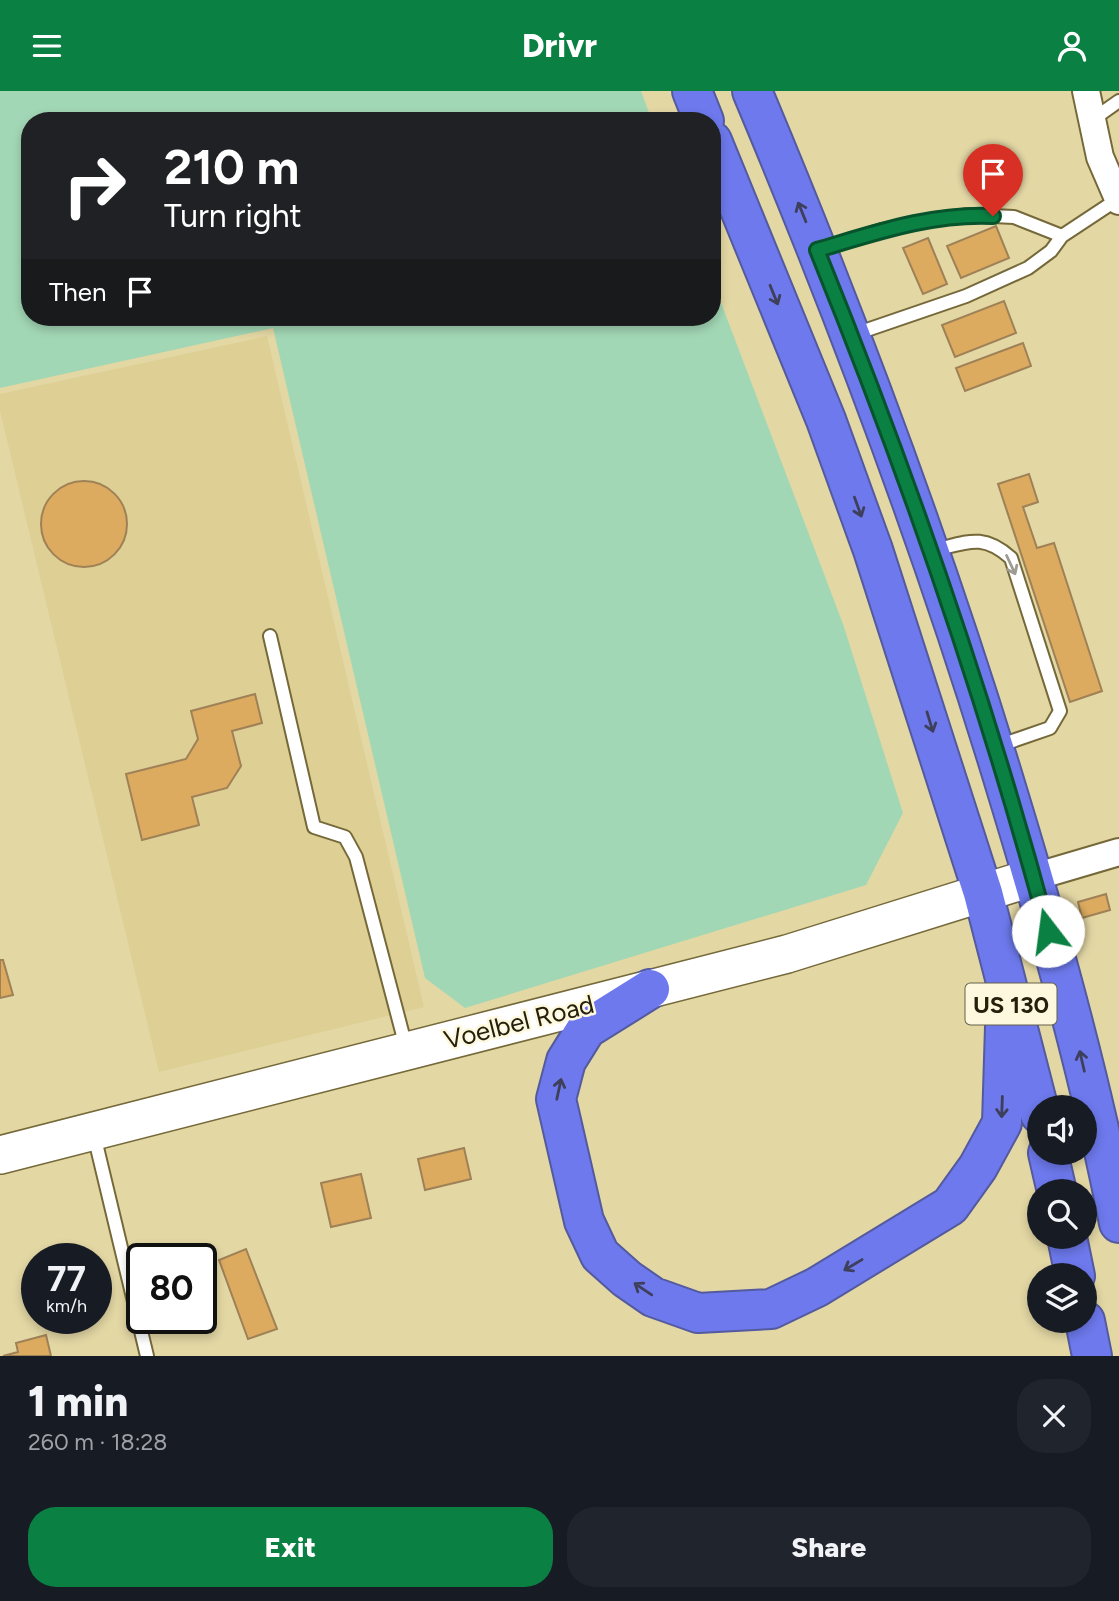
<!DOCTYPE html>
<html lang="en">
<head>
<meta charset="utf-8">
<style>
	:root { --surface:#171b24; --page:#20242c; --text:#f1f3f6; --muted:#9ea1a6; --accent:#0b8043 }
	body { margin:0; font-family:Figtree,sans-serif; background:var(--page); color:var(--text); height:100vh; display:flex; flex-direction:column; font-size:26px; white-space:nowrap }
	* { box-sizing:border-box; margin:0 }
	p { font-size:23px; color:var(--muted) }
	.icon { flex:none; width:38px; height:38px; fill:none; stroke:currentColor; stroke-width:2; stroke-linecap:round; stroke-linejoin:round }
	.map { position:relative; height:1265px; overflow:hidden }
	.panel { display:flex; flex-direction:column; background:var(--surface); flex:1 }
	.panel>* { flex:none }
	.guide { position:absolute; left:21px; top:21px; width:700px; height:214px; border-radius:28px; box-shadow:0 4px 10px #0003; background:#202124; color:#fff; overflow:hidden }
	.buttons { position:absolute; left:1027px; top:1004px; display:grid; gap:14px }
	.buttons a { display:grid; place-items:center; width:70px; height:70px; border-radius:50%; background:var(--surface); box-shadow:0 4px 10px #0003; font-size:35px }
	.speed { position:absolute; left:21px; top:1152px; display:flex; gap:14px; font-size:35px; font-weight:700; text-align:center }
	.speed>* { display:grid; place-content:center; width:91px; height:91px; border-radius:50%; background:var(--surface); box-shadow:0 4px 10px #0003; line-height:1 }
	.speed small { font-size:18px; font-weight:400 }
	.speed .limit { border:4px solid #111; border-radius:10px; background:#fff; color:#111 }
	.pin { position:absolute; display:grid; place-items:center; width:60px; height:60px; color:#fff; margin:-72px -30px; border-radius:50% 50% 50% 0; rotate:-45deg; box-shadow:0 0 7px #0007 }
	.pin .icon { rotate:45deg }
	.me { position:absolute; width:77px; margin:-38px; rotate:345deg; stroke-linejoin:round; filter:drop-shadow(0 0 5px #0008) }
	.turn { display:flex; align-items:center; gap:24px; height:147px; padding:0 28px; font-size:32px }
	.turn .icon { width:91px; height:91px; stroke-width:2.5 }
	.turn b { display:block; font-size:49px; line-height:60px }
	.then { display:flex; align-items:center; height:66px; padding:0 28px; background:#0003; gap:14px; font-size:26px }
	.round { display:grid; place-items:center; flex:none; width:74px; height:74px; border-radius:28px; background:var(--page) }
	.summary { display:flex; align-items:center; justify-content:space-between; height:119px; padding:0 28px }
	h1 { font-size:42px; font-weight:800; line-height:52px }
	.action { display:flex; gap:14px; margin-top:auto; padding:14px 28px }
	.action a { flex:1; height:80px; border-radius:28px; background:var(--accent); color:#fff; font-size:28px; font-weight:800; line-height:80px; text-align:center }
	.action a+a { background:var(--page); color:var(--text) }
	header { display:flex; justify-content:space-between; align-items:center; height:91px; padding:0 28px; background:var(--accent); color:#fff; font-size:32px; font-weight:800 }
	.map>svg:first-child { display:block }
</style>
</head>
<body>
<header><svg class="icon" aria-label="menu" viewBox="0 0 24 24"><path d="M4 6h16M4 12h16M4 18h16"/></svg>Drivr<svg class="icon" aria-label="person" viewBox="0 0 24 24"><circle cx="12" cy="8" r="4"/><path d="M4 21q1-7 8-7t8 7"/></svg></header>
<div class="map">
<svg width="1119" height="1265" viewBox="0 0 1119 1265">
	<rect width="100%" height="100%" fill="#e3d7a4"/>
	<!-- built -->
	<path fill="#ded095" d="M267,245L424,916L159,981L0,320V303Z"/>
	<!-- green -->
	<path fill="#a2d7b5" d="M0,0H641L652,30H30V226H712V188L843,533L903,722L866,794L465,917L425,887L273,237L0,297Z"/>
	<!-- building -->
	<path fill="#ddab5f" stroke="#9e8157" stroke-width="2" d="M996,135L1009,167L961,187L947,155Z
		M928,147L947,193L923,203L903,157Z
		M1004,210L1016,242L955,266L942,234Z
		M1023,252L1031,275L965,300L956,277Z
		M1029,383L1038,411L1023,416L1037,457L1054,452L1102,600L1070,611L998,393Z
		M41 433a43 43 0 1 1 86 0a43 43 0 1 1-86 0Z
		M255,603L262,632L232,640L241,675L227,697L192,706L199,734L142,749L126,683L186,668L198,648L191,620Z
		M1106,803L1110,819L1082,827L1078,811Z
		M0,869H3L13,904L0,907Z
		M464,1057L471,1088L425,1099L418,1068Z
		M361,1083L371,1127L331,1136L321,1092Z
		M246,1158L277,1238L248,1248L219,1169Z
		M46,1244L51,1265H3L18,1261L16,1252Z"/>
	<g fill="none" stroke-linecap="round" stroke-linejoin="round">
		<!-- lane casing -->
		<g stroke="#75693a" stroke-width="16">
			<path id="lane" d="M1092,29L1119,10
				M821,158L882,139L934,128L971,124L1014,126L1062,145
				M855,243L966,205L1028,177L1051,160L1062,145L1118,108
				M935,459C968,451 983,442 1011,467L1060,620L1050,637L998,655
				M270,545L314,736L345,746L356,766L406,956
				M94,1044L147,1265"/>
		</g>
		<!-- street casing -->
		<g stroke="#75693a" stroke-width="30">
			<path id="street" d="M1086,0L1100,66L1119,110
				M1034,786L1119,761"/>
		</g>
		<!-- secondary casing -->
		<g stroke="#75693a" stroke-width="40">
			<path id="secondary" d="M0,1064L787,863L1034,786"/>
		</g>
		<!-- highway casing -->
		<g stroke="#545a9e" stroke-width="42">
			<path id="highway" d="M692,0L704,30
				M752,0C849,231 936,464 1008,703C1051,844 1091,988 1119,1132
				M712,50L826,329L873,459L983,802L1040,1023
				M650,898L586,938L566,970L556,1008L584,1130L600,1164L627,1188L653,1206L698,1222L771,1218L817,1196L950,1115L978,1076L1002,1032L1005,936
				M1048,1062L1057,1101
				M1067,1146L1075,1185
				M1085,1230L1092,1265"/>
		</g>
		<!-- lane -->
		<use href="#lane" stroke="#fff" stroke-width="12"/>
		<!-- street -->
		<use href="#street" stroke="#fff" stroke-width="26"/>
		<!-- secondary -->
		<use href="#secondary" stroke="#fff" stroke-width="37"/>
		<!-- highway -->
		<use href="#highway" stroke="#6d79ec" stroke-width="38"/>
	</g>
	<!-- one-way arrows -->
	<defs><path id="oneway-shaft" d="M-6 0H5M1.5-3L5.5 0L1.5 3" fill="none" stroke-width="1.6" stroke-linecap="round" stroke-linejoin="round" transform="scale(1.75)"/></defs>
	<g stroke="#3e3f5a">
		<use href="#oneway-shaft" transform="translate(802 121) rotate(-112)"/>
		<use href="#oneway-shaft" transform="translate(774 204) rotate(68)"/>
		<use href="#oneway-shaft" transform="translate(858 416) rotate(70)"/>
		<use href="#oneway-shaft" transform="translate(930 631) rotate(73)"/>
		<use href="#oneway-shaft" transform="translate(1082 970) rotate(-103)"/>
		<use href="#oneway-shaft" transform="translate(559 998) rotate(-78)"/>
		<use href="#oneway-shaft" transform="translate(1002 1016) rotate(92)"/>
		<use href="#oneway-shaft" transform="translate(853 1174) rotate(149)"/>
		<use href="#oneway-shaft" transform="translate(643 1198) rotate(-146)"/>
	</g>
	<use stroke="#9d9b92" href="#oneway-shaft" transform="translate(1011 474) rotate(65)"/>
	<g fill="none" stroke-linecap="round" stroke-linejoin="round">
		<!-- route casing -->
		<g stroke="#07532c" stroke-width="18">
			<path id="route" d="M993,125C932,122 875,142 817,159C907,381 986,608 1048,840"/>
		</g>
		<!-- route -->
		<use href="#route" stroke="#0b8043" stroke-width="12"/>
	</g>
	<g text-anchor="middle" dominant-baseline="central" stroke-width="5" stroke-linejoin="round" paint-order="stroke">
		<!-- shield labels -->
		<rect fill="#fef8de" stroke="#66614b" stroke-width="2" x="965.5" y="892.5" width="91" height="41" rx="5"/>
		<g font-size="24" font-weight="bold" fill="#25200c">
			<text x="1011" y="913">US 130</text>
		</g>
		<!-- street labels -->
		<g font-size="26" fill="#25200c" stroke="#fef8de">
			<text transform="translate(519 931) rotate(-14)">Voelbel Road</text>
		</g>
	</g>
</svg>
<div class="buttons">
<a><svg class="icon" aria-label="sound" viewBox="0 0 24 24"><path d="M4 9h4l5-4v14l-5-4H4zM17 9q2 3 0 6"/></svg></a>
<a><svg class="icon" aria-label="search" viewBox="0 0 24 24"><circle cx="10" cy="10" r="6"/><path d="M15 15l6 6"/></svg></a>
<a><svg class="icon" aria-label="layers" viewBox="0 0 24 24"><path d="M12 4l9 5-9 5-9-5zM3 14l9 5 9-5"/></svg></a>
</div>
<div class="speed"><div>77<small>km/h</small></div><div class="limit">80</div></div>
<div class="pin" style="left:993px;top:125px;background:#d93025"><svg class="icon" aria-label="arrive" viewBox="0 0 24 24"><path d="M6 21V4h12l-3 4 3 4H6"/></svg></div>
<svg class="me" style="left:1048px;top:840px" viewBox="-20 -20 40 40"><circle r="19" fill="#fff"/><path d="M0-13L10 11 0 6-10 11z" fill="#0b8043"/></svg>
<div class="guide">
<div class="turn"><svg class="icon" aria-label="right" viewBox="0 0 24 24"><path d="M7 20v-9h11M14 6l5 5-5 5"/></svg><div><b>210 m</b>Turn right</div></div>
<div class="then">Then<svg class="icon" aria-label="arrive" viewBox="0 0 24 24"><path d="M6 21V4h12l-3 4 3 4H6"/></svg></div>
</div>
</div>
<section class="panel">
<div class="summary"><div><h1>1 min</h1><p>260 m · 18:28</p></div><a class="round"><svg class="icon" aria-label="close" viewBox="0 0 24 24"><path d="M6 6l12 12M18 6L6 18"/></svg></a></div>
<div class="action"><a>Exit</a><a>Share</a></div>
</section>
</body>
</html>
